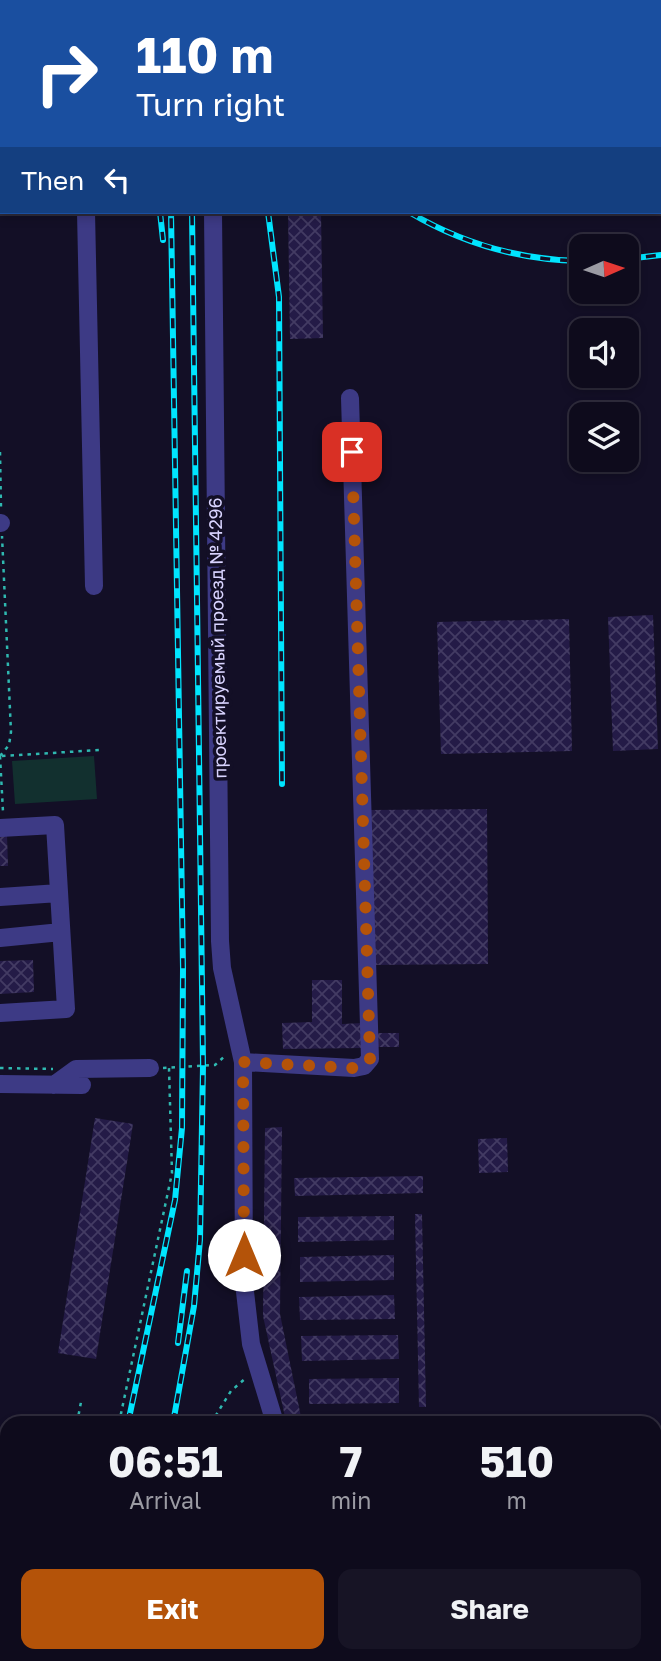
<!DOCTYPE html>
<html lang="en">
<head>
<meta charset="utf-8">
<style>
	:root { --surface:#0e0b1c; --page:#171425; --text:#f1f3f6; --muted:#9b9ba3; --line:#2e2b3b; --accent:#b45309 }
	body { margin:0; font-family:"Golos Text",sans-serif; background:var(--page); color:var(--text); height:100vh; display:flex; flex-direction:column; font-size:26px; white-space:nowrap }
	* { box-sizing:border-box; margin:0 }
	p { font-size:23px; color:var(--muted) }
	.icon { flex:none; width:38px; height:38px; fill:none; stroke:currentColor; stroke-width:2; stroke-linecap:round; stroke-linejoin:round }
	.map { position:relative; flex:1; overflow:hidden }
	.drawer { position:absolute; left:0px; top:1416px; width:662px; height:247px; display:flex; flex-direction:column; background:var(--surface); border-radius:21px 21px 0 0; box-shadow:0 4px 10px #0003,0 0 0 2px var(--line) }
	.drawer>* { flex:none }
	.hud { position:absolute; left:0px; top:0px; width:662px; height:214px; box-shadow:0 4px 10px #0003,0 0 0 2px var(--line); background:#1a4fa0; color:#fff; overflow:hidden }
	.needle { width:46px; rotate:87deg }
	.fabs { position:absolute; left:569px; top:234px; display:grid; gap:14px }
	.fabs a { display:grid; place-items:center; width:70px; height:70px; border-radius:14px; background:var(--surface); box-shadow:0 4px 10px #0003,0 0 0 2px var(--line); font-size:35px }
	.pin { position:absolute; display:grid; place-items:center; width:60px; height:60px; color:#fff; margin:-30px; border-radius:14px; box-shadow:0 4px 10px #0006 }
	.me { position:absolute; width:77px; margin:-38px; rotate:0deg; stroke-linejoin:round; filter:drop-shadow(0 0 5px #0008) }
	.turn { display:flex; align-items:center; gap:24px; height:147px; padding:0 21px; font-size:32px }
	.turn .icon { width:91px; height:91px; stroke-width:2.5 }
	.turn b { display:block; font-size:49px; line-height:60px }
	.then { display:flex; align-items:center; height:66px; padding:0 21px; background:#0003; gap:14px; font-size:26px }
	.eta { display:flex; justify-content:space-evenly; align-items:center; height:119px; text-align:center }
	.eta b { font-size:42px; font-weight:700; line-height:49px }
	.primary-button { display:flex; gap:14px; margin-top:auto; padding:14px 21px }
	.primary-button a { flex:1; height:80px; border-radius:14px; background:var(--accent); color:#fff; font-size:28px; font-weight:700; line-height:80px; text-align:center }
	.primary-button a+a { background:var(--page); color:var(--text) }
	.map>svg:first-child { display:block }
</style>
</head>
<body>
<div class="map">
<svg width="661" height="1661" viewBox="0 0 661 1661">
	<defs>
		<pattern id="building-cross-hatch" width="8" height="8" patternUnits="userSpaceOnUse" patternTransform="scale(1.75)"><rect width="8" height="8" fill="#241b47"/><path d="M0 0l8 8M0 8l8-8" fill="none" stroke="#433b63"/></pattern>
	</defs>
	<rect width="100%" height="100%" fill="#130f26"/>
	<!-- green -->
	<path fill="#12302f" d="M94,756L97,799L15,804L12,761Z"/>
	<!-- building -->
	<path fill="url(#building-cross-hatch)" d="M288,212H321L323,338L290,339Z
		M653,615L658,749L613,751L608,617Z
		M569,619L572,751L441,754L437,622Z
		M487,809L488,964L372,965L371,810Z
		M0,835H7L8,866H0Z
		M33,960L34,992L0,994V961Z
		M312,980H342V1024L363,1023V1048L283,1049L282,1023L312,1022Z
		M376,1033H399V1047H376Z
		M95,1118L133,1124L96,1359L58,1353Z
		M282,1127L280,1314L301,1417H285L263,1316L265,1128Z
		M507,1138L508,1172L479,1173L478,1139Z
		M423,1176V1193L295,1196L294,1178Z
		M415,1214H422L426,1407H419Z
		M394,1216V1240L298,1242V1217Z
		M394,1255V1280L300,1282V1257Z
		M394,1295L395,1319L300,1320L299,1297Z
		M398,1335L399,1359L302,1361L301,1336Z
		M399,1378V1403L309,1404V1379Z"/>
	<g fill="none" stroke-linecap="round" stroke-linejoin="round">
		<!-- path -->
		<path stroke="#2fb8b0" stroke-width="2.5" stroke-dasharray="3.5 5" stroke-linecap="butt" d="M33,0V2
			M0,452L1,508
			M0,756L9,745L11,732L2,536
			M0,756L3,812
			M2,756L100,750
			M0,1068L53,1069
			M163,1068L215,1065L226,1055
			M77,1423L81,1402
			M119,1423L172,1173L169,1068
			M211,1423L231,1391L247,1377
			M101,1656L122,1661
			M346,1656L348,1661
			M56,1661L58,1656
			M139,1661L140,1656
			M170,1661L180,1656"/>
		<!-- minor -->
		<path stroke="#3d3a85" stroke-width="18" d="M82,0V2
			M350,0V2
			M0,113H2
			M86,212L94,586
			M213,212L220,941L222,968L243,1062L244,1283L251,1344L275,1423
			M0,523H1
			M0,828L55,825L66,1009L0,1013
			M0,897L59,893
			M0,938L61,932
			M243,1062L354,1068L364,1066L370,1059L350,398
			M0,1084L82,1085
			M54,1085L76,1069L150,1068
			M462,1656L468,1661"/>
		<!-- rail casing -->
		<g stroke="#00e5ff" stroke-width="6">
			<path id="rail" d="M136,0V2
				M177,0V2
				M188,0V2
				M241,0V2
				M287,0V2
				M660,154H661
				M160,212L163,240
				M268,212L279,297L282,784
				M409,212C461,243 520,260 581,261
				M626,259L661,255
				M178,1343L187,1271
				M128,1423L175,1200L182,1128L183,968L171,212
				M173,1423L194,1306L200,1240L203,1065L192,212
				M66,1661L68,1656
				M118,1661L119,1656"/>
		</g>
		<!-- rail -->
		<use href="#rail" stroke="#130f26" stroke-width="3.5" stroke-dasharray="10" stroke-linecap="butt"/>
	</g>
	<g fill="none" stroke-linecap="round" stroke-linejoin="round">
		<!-- route -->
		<path stroke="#b45309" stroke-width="12" stroke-dasharray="0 21.6" d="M244,1255L243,1062L354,1068L364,1066L370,1059L352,452"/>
	</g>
	<g text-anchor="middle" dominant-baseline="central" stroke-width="7" stroke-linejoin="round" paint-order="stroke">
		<!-- street labels -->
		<g font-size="18" fill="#d9d4ff" stroke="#130f26">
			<text transform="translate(217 638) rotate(-91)">проектируемый проезд № 4296</text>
		</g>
	</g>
</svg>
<div class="fabs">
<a><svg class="needle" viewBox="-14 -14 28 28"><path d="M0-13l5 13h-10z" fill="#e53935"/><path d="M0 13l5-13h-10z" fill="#9b9ba3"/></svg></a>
<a><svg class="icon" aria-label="sound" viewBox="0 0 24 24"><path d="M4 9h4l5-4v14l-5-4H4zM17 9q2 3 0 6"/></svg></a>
<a><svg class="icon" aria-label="layers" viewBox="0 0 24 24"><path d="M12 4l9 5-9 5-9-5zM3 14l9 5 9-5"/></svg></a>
</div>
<div class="pin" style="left:352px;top:452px;background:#d93025"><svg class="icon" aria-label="arrive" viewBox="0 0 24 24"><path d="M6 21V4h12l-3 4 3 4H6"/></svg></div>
<svg class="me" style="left:244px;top:1255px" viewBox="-20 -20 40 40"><circle r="19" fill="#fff"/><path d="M0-13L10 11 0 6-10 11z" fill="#b45309"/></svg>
<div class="hud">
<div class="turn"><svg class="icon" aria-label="right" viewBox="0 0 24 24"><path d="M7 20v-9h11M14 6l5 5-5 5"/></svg><div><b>110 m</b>Turn right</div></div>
<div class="then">Then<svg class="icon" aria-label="left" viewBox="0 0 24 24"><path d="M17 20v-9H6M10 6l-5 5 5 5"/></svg></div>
</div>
<section class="drawer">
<div class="eta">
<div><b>06:51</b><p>Arrival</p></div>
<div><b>7</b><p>min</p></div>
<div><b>510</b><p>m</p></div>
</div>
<div class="primary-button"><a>Exit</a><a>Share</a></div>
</section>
</div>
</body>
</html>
